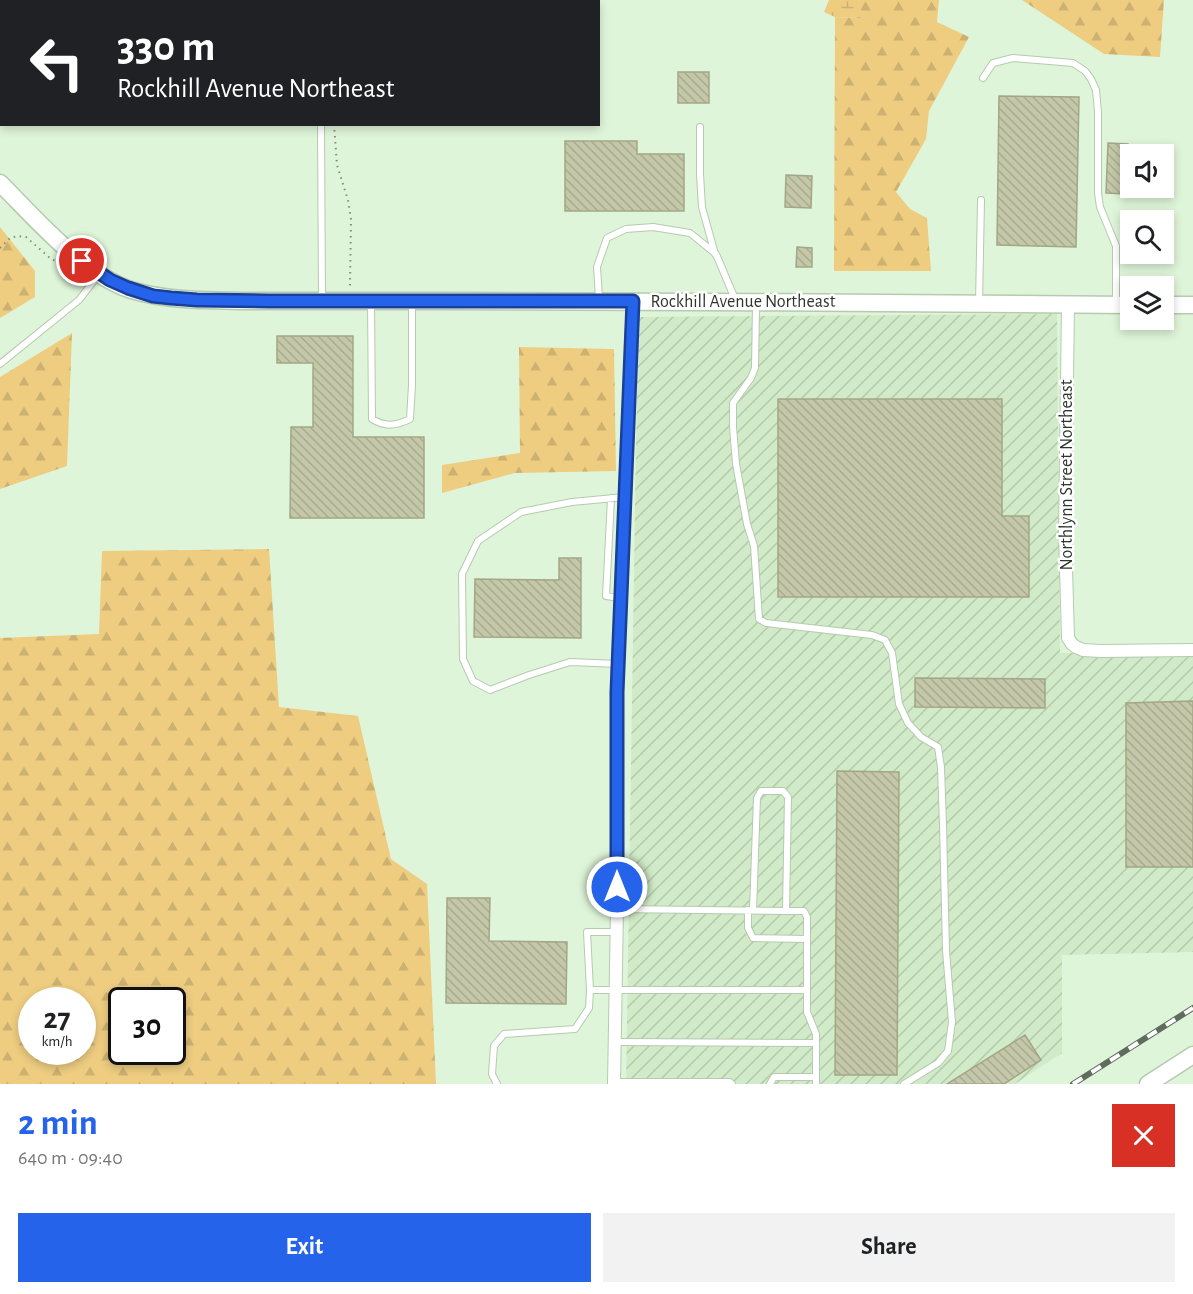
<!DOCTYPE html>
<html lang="en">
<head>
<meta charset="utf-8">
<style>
	:root { --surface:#fff; --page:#f2f2f2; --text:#202124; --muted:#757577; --accent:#2563eb }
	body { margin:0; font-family:"Alegreya Sans",sans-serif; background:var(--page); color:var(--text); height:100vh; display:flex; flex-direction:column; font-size:22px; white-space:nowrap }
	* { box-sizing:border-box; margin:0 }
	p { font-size:20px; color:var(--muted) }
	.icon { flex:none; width:33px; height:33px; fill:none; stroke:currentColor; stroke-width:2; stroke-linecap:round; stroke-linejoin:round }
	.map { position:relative; height:1084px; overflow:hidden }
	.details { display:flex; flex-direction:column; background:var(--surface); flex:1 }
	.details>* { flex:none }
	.top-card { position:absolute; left:0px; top:0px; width:600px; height:126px; box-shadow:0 3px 9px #0003; background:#202124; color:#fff; overflow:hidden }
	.fabs { position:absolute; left:1120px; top:144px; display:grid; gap:12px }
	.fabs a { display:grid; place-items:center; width:54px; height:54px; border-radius:0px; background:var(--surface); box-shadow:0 3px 9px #0003; font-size:30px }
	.speed { position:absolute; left:18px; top:987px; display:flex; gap:12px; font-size:30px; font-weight:700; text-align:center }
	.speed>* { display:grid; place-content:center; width:78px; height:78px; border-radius:50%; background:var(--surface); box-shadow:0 3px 9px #0003; line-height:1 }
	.speed small { font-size:15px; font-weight:400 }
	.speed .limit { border:3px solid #111; border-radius:9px; background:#fff; color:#111 }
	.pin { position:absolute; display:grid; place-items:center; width:51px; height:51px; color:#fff; margin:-26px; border:3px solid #fff; border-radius:50%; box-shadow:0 2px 6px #0007 }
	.me { position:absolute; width:66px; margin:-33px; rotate:0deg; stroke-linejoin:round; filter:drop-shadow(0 0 4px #0008) }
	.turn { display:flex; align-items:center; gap:21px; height:126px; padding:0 18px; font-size:27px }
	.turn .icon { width:78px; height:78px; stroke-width:2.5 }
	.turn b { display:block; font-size:42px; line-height:51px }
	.round { display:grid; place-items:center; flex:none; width:63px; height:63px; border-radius:0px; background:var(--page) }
	.headline { display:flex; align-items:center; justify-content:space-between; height:102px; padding:0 18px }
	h1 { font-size:36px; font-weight:700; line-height:45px; color:var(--accent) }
	.button { display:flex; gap:12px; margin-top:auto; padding:12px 18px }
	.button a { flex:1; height:69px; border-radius:0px; background:var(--accent); color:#fff; font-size:24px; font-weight:700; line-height:69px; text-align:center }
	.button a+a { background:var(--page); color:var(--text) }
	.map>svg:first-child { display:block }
</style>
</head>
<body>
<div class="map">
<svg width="1193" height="1084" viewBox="0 0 1193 1084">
	<defs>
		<pattern id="industrial-furrows" width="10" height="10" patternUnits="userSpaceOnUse" patternTransform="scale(1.5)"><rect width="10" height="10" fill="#d1ebc8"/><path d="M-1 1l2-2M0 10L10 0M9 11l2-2" fill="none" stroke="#b4caac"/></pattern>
		<pattern id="forest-firs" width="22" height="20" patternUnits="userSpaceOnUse" patternTransform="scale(1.5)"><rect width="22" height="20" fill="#eecd81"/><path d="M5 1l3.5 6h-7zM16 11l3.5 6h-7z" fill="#ccb170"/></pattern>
		<pattern id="wetland-marsh" width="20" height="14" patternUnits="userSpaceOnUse" patternTransform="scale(1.5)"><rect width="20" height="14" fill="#eecd81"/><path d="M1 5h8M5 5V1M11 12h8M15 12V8" fill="none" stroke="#ccb170"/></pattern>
		<pattern id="building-back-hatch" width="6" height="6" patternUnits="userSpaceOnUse" patternTransform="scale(1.5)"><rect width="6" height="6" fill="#c4c8a8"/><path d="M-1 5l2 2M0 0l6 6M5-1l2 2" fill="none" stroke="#a9ac91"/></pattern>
	</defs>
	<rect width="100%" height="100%" fill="#dff5d9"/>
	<!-- industrial -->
	<path fill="url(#industrial-furrows)" d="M1057,314L1060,653L1193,654V952L1062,955V1053L1015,1084H626L638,317Z"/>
	<!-- forest -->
	<path fill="url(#forest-firs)" fill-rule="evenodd" d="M861,0H939L937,22L969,37L929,111L926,139L896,192L910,209L927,218L931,271H834L835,17L861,18Z
		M1022,0H1164L1160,57L1104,54Z
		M0,227L35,271V297L0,318Z
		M72,333L67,466L0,489V377Z
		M519,347L614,349L616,471L515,473L442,493V465L520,453Z
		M269,549L279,707L358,716L391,859L427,884L436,1084H0V638L99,634L102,551ZM82,1000V1052H32V1000ZM172,1000V1052H122V1000Z"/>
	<!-- wetland -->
	<path fill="url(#wetland-marsh)" d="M829,0H861V18L835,17L824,12Z"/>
	<!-- building -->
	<path fill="url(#building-back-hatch)" stroke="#a2a687" stroke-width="1.5" d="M678,72H709V103H678Z
		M999,96L1079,97L1076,247L997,245Z
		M565,141H637V154H684V211H565Z
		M1108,143L1128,144L1126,194L1106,193Z
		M786,175L812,176L811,208L785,207Z
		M797,247L812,248V267H796Z
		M277,336H353V437H424V518H290L291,427H313V363H277Z
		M778,399H1002V516H1029V597H778Z
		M559,558H581V638L474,637L475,579L559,580Z
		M915,678L1045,679V708L915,707Z
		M1193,701V867H1126V703Z
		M837,771L899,772L897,1075H835Z
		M447,898H490L489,941L567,942L566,1004L446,1003Z
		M1025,1035L1041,1060L1004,1084H947Z"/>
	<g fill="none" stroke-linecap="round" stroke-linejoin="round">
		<!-- lane casing -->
		<g stroke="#b5caaf" stroke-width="8">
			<path id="lane" d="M318,0V2
				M983,78L993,63L1013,58L1073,63L1085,71L1091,79L1096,90L1098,112V193L1100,207L1116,246V304
				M321,124L322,300
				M700,127V174L702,207L715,254
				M599,298L597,267L607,238L626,229L653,227L690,233L716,254L735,299
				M371,301L372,419C385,427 396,426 410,419L412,385V302
				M979,303L981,200
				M756,305L755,368L751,378L733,403V427L736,464L747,524L754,546L759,619L766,623L872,635L885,640L892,653L899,704L908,723L921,737L938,747L941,767L943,825L946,951L952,1022L948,1051L938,1063L904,1084
				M0,364L79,300L99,274
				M611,498L606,596L620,598
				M619,664L570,662L529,675L490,690L473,681L463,659L462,574L478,541L521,512L572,502L625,497
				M617,909L786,911L788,797L783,791H761L757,798L753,910
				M748,910V928L753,938L807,939
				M786,911H804L807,917V1012L816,1034V1084
				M617,932H587L590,990H807
				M615,1042L816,1043
				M614,1082H730L732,1084
				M497,1084L492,1074L494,1046L504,1034L575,1029L589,1008L590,990
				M770,1084L774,1077H816"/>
		</g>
		<!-- street casing -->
		<g stroke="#b5caaf" stroke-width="14">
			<path id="street" d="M1068,304L1065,533L1068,638L1072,644L1076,647L1083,650L1101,651L1193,650
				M614,1084L617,909V692L633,301"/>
		</g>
		<!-- secondary casing -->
		<g stroke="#b5caaf" stroke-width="19">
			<path id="secondary" d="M0,183C35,218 84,275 131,290C171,302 213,300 254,301C317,301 379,301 442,301C672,301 901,303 1131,305
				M1164,305H1193
				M1148,1084L1193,1055"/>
		</g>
		<!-- path -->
		<path stroke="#808f7c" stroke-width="2" stroke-dasharray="1.5 4.5" stroke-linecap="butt" d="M331,0V2
			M334,124L337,165L348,200L351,219L350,286
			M0,248L10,238L18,236L26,237L51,259L58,262"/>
		<!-- lane -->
		<use href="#lane" stroke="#fff" stroke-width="6"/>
		<!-- street -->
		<use href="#street" stroke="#fff" stroke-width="12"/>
		<!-- secondary -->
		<use href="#secondary" stroke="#fff" stroke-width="16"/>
		<!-- rail casing -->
		<g stroke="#606c5d" stroke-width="6">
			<path id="rail" d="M1073,1084L1193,1008"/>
		</g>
		<!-- rail -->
		<use href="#rail" stroke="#fff" stroke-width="4" stroke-dasharray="11" stroke-linecap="butt"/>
	</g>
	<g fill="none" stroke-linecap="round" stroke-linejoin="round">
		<!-- route casing -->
		<g stroke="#184099" stroke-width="15">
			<path id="route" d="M82,261L110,280L128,288L153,296L171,298L197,300L268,301H633L617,692V887"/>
		</g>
		<!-- route -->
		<use href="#route" stroke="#2563eb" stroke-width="10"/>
	</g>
	<g text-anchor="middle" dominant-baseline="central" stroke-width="5" stroke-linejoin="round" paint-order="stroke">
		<!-- street labels -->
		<g font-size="18" fill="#2e362c" stroke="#fff">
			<text x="743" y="302">Rockhill Avenue Northeast</text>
			<text transform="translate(1067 475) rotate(-90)">Northlynn Street Northeast</text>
		</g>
	</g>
</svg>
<div class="fabs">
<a><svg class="icon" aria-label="sound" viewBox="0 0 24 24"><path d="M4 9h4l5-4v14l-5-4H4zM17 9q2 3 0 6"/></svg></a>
<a><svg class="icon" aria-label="search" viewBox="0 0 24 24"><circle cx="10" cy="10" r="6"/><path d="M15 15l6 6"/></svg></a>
<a><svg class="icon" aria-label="layers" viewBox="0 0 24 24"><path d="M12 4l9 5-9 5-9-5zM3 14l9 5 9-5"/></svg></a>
</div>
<div class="speed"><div>27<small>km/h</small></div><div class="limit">30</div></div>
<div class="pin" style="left:82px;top:261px;background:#d93025"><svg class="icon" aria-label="arrive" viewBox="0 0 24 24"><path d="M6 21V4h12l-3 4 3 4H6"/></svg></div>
<svg class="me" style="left:617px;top:887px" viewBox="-20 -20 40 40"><circle r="17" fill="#2563eb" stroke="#fff" stroke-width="3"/><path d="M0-11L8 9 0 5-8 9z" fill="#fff"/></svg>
<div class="top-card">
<div class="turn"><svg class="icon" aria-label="left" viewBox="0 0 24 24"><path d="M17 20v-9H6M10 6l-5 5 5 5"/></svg><div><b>330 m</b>Rockhill Avenue Northeast</div></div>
</div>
</div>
<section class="details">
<div class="headline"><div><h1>2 min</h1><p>640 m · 09:40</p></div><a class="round" style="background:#d93025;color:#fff"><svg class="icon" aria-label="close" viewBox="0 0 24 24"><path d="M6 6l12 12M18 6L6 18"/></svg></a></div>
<div class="button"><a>Exit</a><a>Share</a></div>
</section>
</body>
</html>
